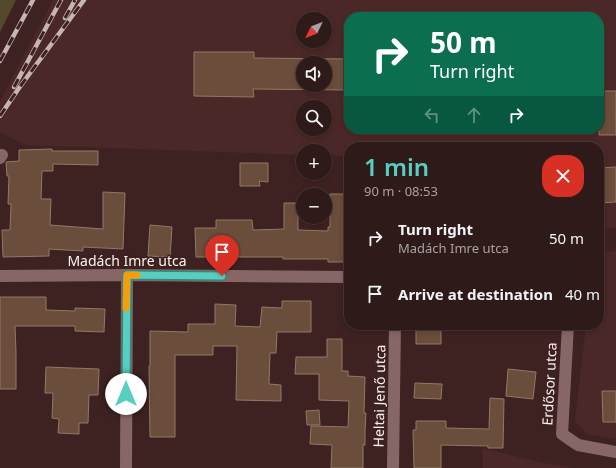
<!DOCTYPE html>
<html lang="en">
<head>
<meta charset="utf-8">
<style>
	:root { --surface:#2e1a19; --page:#3a2726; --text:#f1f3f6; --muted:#a7a1a2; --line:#493838; --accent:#58cec0 }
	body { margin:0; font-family:"Noto Sans",sans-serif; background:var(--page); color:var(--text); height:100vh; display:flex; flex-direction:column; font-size:15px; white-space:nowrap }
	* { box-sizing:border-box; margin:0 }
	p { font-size:13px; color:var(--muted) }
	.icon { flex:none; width:22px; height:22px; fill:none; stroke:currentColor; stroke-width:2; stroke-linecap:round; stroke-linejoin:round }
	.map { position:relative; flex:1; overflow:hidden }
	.drawer { position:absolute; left:344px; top:142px; width:260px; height:188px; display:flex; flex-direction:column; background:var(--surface); border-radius:16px; box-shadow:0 2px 6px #0003,0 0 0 1px var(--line) }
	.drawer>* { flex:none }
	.top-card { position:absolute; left:344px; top:12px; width:260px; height:122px; border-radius:16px; box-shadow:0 2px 6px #0003,0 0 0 1px var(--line); background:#0b6e4f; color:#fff; overflow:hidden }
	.needle { width:26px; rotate:227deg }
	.controls { position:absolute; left:296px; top:12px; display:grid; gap:8px }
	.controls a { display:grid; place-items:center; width:36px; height:36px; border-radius:50%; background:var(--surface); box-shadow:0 2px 6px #0003,0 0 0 1px var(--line); font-size:20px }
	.pin { position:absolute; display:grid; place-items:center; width:34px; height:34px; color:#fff; margin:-41px -17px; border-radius:50% 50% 50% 0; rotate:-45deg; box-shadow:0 0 4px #0007 }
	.pin .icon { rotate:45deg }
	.me { position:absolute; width:44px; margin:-22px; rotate:0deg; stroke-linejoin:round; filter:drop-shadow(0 0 3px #0008) }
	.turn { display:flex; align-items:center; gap:14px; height:84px; padding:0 20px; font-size:18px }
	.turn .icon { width:52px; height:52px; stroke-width:2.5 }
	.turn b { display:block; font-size:28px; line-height:34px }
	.lanes { display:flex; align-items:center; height:38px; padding:0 20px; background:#0003; justify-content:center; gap:20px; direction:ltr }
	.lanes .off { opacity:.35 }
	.round { display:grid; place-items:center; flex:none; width:42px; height:42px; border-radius:16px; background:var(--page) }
	.headline { display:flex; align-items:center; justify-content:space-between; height:68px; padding:0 20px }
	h1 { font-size:24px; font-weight:600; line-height:30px; color:var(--accent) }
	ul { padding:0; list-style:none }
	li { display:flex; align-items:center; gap:12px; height:56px; padding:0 20px }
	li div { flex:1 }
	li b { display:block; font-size:15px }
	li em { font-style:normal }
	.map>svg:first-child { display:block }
</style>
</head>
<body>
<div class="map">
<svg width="616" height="468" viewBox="0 0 616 468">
	<rect width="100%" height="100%" fill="#3d2221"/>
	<!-- built -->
	<path fill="#4a2827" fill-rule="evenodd" d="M53,0H616V228L599,229V147H349V156L325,155V151H303V155L26,145L1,133L0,135V101ZM349,17H599V129H349ZM303,19H325V41H303ZM303,63H325V85H303ZM303,107H325V129H303Z
		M616,251V439L587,434L575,421L586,325H599V252Z
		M483,448L539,462L574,468H483Z"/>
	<!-- green -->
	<path fill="#55492c" d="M0,0H16L0,32Z"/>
	<!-- building -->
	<path fill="#6a4e3b" stroke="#937867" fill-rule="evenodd" d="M194,52H254V58L349,59V90L253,89L254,97L194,96ZM303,63H325V85H303Z
		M599,91H616V135H599Z
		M52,149V151H98V165L53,164V171H42L41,199H51L50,225L103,229V192L125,193L123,249L83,247V251L49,249V256L3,257L2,230H10L11,204H8L9,176H7L6,162L19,161V150Z
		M240,163H268V182L259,181L260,186H240Z
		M616,167V202L599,203V168Z
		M330,194H346L345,227H349V262H328V259H283V257H196L195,228H216V220H252L253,230L284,229V203H298V230L328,231V227H330Z
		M150,225L172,227L170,257L148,256Z
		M0,297H46V310L75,311V308L105,309L104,332L75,331V326H15L16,353V389H0Z
		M282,301H311V332H277L276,353H270L269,384L281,385V401L236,400L237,346H213V355H175V437H150L149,366H150V331L188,332V324H215V304L236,305L235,326L260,327L262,307L282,308Z
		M416,325H441V344H416Z
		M327,339H342V371H348V376L365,377L364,413H366L365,432V445H363V468H331L332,445L310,444L311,426L348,427L349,401L319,400V374H295L296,357H327Z
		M46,367L99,369L98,395H89L88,423H79V434L58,433L59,419L52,418L53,393H45Z
		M508,369L536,372L533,399L506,396Z
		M415,383L442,384L441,399L414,398Z
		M602,391H616V422H603Z
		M490,398L504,399L503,448H488V446L441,445V468H414L413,430H416V421H446V428L489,429Z
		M319,410L320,425H307L306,411Z"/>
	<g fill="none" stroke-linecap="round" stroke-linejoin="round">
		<!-- street -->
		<path stroke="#876765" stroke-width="12" d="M0,158L2,155
			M0,276L127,275L349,277
			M568,325L562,434L578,445L616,452
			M126,468L127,275
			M393,468L395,325"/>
		<!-- rail casing -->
		<g stroke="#c5b5b4" stroke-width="4.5">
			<path id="rail" d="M65,18L75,0
				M0,61L33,0
				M14,87L61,0
				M0,116L19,88L84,0"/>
		</g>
		<!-- rail -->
		<use href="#rail" stroke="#3d2221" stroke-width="3" stroke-dasharray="9" stroke-linecap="butt"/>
	</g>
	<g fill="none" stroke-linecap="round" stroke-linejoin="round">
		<!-- route casing -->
		<g stroke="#39867d" stroke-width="10">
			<path id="route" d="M126,394L127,275L222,276"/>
		</g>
		<!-- route -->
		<use href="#route" stroke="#58cec0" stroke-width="7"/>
		<!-- slow -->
		<path stroke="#f59e0b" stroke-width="7" d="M126,308L127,275H137"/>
	</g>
	<g text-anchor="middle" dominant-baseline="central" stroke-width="3" stroke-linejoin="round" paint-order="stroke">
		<!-- street labels -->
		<g font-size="14" fill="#fdf1f0" stroke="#3d2221">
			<text x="127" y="260">Madách Imre utca</text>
			<text transform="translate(549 384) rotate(-87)">Erdősor utca</text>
			<text transform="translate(379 396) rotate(-89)">Heltai Jenő utca</text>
		</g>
	</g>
</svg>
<div class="controls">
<a><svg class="needle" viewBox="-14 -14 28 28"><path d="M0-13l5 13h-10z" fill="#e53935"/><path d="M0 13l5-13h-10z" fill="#a7a1a2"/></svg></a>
<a><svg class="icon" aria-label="sound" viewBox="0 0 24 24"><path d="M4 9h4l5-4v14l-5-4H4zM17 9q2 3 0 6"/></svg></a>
<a><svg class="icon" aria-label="search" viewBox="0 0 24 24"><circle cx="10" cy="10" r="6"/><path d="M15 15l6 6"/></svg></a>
<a>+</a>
<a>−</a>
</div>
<div class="pin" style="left:222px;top:276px;background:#d93025"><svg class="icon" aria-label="arrive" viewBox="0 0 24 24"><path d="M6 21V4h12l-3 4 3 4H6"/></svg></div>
<svg class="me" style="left:126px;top:394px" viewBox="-20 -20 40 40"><circle r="19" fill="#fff"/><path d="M0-13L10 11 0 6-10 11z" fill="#58cec0"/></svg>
<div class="top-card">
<div class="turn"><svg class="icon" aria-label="right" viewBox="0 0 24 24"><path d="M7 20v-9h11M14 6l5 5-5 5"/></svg><div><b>50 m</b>Turn right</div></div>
<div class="lanes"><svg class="icon off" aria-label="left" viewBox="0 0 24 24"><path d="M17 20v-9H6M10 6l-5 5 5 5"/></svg><svg class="icon off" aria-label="ahead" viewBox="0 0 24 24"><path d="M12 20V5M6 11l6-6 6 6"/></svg><svg class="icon" aria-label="right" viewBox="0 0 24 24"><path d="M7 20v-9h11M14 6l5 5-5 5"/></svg></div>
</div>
<section class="drawer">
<div class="headline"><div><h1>1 min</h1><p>90 m · 08:53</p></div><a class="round" style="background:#d93025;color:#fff"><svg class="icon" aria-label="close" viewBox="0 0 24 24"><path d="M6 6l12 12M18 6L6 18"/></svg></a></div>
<ul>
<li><svg class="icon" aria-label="right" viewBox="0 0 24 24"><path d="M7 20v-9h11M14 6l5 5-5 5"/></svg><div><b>Turn right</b><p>Madách Imre utca</p></div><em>50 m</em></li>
<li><svg class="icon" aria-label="arrive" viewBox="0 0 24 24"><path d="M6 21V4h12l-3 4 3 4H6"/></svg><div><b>Arrive at destination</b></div><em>40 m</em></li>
</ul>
</section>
</div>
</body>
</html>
